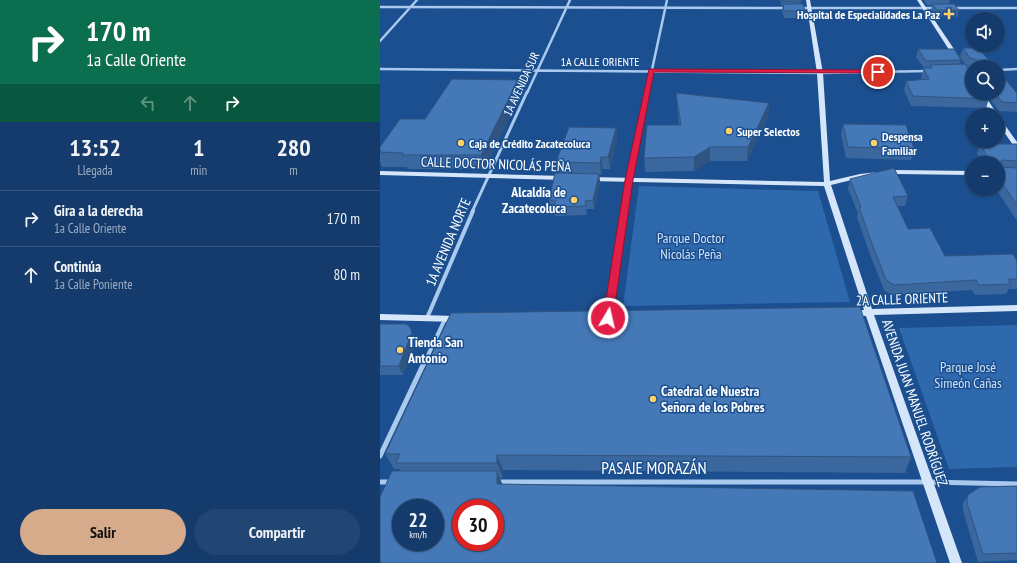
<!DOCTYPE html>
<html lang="es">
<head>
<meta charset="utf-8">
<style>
	:root { --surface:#143b6b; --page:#214673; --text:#f1f3f6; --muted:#9dadc1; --line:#33557e; --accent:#d6ab8b }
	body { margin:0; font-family:"PT Sans Narrow",sans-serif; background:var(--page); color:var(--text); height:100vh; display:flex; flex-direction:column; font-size:15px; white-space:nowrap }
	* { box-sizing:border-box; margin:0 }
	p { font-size:13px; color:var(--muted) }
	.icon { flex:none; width:22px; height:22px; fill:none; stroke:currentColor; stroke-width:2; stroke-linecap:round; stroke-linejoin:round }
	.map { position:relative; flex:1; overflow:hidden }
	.panel { display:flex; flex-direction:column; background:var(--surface); width:380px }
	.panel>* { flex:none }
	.guide { background:#0b6e4f; color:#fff; overflow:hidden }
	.controls { position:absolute; left:585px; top:12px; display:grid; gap:8px }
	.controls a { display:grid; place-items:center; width:40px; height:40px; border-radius:50%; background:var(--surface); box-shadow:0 1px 3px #0004,0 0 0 1px var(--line); font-size:20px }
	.speed { position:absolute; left:12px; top:499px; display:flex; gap:8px; font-size:20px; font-weight:700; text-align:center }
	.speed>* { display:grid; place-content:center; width:52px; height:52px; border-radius:50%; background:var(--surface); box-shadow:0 1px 3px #0004,0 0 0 1px var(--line); line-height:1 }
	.speed small { font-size:10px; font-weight:400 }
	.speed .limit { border:6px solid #d22; background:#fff; color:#111 }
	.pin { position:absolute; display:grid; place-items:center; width:34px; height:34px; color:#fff; margin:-17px; border:2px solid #fff; border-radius:50%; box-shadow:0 1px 4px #0007 }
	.me { position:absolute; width:44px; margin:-22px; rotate:9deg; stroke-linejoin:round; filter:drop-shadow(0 0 3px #0008) }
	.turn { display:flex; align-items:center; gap:14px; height:84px; padding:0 20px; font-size:18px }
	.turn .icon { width:52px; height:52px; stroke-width:2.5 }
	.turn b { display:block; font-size:28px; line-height:34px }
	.lanes { display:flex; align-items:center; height:38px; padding:0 20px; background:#0003; justify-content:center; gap:20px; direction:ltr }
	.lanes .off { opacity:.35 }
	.eta { display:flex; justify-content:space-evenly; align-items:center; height:68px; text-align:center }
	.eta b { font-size:24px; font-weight:600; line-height:28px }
	.cta { display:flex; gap:8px; margin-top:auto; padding:8px 20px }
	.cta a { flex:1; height:46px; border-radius:24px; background:var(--accent); color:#111; font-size:16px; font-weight:600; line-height:46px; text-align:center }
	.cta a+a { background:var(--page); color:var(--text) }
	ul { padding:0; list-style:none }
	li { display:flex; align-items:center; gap:12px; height:56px; padding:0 20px; border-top:1px solid var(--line) }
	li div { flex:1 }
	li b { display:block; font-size:15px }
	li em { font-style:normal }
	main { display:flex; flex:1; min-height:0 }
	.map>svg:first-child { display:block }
</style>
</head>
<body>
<main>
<section class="panel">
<div class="guide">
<div class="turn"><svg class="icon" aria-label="right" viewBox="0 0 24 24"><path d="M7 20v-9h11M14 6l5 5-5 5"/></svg><div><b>170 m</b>1a Calle Oriente</div></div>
<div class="lanes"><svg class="icon off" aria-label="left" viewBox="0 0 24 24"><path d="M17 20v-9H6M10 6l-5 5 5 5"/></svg><svg class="icon off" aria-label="ahead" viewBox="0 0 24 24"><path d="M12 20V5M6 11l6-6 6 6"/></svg><svg class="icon" aria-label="right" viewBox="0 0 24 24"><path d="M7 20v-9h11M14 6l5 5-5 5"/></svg></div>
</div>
<div class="eta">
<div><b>13:52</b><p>Llegada</p></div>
<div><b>1</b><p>min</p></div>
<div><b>280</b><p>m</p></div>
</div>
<ul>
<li><svg class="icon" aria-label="right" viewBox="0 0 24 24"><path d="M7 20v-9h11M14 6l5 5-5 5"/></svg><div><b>Gira a la derecha</b><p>1a Calle Oriente</p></div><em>170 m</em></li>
<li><svg class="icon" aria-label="ahead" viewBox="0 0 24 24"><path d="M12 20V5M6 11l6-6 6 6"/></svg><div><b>Continúa</b><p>1a Calle Poniente</p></div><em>80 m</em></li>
</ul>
<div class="cta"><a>Salir</a><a>Compartir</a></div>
</section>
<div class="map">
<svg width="637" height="563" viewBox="0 0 637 563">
	<rect width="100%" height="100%" fill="#1b4f8f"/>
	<!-- green -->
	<path fill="#2e69ad" d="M259,186L438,191L470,302L243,306Z
		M637,325V467L569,469L519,328Z"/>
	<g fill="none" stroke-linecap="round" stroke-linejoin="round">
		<!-- street-far3 -->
		<path stroke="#a9c9ee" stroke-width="2.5" d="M0,7L407,8
			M419,8H557
			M573,8H637
			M0,41L37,0
			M0,69L440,73L548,71
			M618,70L637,69
			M147,93L190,0
			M267,93L287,0"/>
		<!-- street-far2 -->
		<path stroke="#a9c9ee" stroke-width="3" d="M92,212L147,92
			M244,212L249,180L268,92"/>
		<!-- street-far1 -->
		<path stroke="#a9c9ee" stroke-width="4" d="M228,316L244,211
			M47,318L93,211
			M43,366L65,319"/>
		<!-- street -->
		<path stroke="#a9c9ee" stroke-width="5" d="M0,456L43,365
			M0,482H11
			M117,482H548L637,484"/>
		<!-- secondary -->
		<path fill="#d6e6fa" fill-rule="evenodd" d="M426,0H430L443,73L450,181L480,174L516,170L592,171V175L516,174L480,178L451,185L492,309L637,305V311L494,315L582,563H570L486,316L470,315L469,313L470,311L484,310L444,186L210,181L207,179L210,177L444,182L437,73Z
			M537,0H541L580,58L579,59H575Z
			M597,93H603L618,115H612Z
			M618,117L620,118L637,142V149L635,148L618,123Z
			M0,171L184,176L187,178L184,180L0,175Z
			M0,314L77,316L80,317L81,319L80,321L77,322L0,320Z"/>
	</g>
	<!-- wall -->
	<path fill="#3a679d" d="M400,0H421V4L425,11L424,18H404L402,10L403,5H401Z
		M544,0H570L569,4L579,10L577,17H555L551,11L552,5H547Z
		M583,48L615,67H592V68L587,67L580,57Z
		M538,49L581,60L580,64L591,73L592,69V93H618L637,103V112L619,111L608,97L609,99L606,108L531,106L524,90L526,81L542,80L541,77L544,68L536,57Z
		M138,80L141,93L105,169H27V167H2L0,162V147L45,119Z
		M296,93L389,103L388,117L367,161H330L314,171L265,172L264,158L299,125L297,106Z
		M463,124L534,149L531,160L466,158L461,134Z
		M236,128L237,139L230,169H223L221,175H219L220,182L214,209H206L207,215L175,216L173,208H171L169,200L178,173L176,162Z
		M600,144H637V221L616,189H618V163H603L597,153Z
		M470,179L528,196L525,206H518L528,229L565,256L637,261V289H629L626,294L595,295L592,290L511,295L504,290L489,252L477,217L478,213L468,189Z
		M0,324L36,341L23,375H0Z
		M5,454L531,457L525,473L123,470V478H120L122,484L557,563L20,471V469H14Z
		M637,486V560L598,562L583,511V503L588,495Z"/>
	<!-- shaded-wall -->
	<path fill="#305480" d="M138,80L141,93L105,169L101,155Z
		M389,103L388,117L367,161L368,147Z
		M236,128L237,139L230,169L228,157Z
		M330,147V161L314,171V157Z
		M221,157L223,169L221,175L220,163Z
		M219,174L220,182L214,209L213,200Z
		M32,332L36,341L23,375L19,366Z
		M117,455L123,470V478L117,463Z
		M117,471L123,486L117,484Z"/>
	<!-- building -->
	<path fill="#4478b7" stroke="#305480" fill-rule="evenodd" d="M401,0H421V2L402,1Z
		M403,4H423L425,11H404Z
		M552,4H574L579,10H557Z
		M583,48H598L615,67H596L594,64L597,63V60L590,58Z
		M538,49H574L581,60L546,61Z
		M585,64L591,73L592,74V93H605L609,99L533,96L526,81L549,79L543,68H552L550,65Z
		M618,71L637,93V103L622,102L615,93H618Z
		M72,79L138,80L101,155H22L23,153L0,152V147L20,119H45Z
		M296,93L389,103L368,147H330L314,157L264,158L267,125H301Z
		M463,124L526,125L534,149L468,147Z
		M189,127L236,128L228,157H221L220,163L176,162Z
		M600,144H637V161L622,160L620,162V167L637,168V205L618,177H619L618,175V163H611Z
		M514,168L528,196L513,197L528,229L550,228L565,256L633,254L637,261V279H628L631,284L599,285L596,280L514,285L506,280L491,241L479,207H481L470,179Z
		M175,173L219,174L213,200L205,201L206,206L173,207L176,200H169Z
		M480,307L531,457L117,455V463H16L20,454H5L71,313Z
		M0,324H26L30,327L32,332L19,366H0Z
		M12,471H117V484L533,491L557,563H0V497ZM21,508H55V542H21ZM81,508H115V542H81Z
		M637,486V553L603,554L587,503L588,495L600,487Z"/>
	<!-- route -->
	<path fill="#e11d48" stroke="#92132f" d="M269,69L498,70L501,72L498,73L274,72L253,180L233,318L228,322L223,318L245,180Z"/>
	<!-- markers -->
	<g fill="#ffd166" stroke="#1b4f8f" stroke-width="1.5">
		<path d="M567 8h4v4h4v4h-4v4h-4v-4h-4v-4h4z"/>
		<circle cx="349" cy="131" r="4"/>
		<circle cx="81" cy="143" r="4"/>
		<circle cx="494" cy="143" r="4"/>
		<circle cx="194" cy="200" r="4"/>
		<circle cx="20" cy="350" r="4"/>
		<circle cx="273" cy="399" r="4"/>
	</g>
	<g text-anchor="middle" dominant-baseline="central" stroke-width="3" stroke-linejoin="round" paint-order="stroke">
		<!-- far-poi labels -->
		<g font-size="12" font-weight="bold" fill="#fff" stroke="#1b4f8f" text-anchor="start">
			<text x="560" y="14" text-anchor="end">Hospital de Especialidades La Paz</text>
			<text x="357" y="131">Super Selectos</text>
			<text x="502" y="136">Despensa<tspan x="502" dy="14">Familiar</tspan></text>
			<text x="89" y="143">Caja de Crédito Zacatecoluca</text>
		</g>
		<!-- far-street labels -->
		<g font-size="12" fill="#fff" stroke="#1b4f8f">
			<text x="220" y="61">1A CALLE ORIENTE</text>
			<text transform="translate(141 84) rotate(-65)">1A AVENIDA SUR</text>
		</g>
		<!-- street labels -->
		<g font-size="14" fill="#fff" stroke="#1b4f8f">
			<text transform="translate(116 164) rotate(2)">CALLE DOCTOR NICOLÁS PEÑA</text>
			<text transform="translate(68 242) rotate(-67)">1A AVENIDA NORTE</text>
			<text transform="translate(522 299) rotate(-2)">2A CALLE ORIENTE</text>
			<text transform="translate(535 403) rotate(71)">AVENIDA JUAN MANUEL RODRÍGUEZ</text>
		</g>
		<!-- poi labels -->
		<g font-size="14" font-weight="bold" fill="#fff" stroke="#1b4f8f" text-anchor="start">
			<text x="186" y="192" text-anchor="end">Alcaldía de<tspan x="186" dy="16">Zacatecoluca</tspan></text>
			<text x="28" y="342">Tienda San<tspan x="28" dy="16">Antonio</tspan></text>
			<text x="281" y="391">Catedral de Nuestra<tspan x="281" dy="16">Señora de los Pobres</tspan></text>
		</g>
		<!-- park labels -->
		<g font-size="14" fill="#cfe3fa" stroke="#1b4f8f">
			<text x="311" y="238">Parque Doctor<tspan x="311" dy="16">Nicolás Peña</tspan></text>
			<text x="588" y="367">Parque José<tspan x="588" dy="16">Simeón Cañas</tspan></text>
		</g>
		<!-- near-street labels -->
		<g font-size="17" fill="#fff" stroke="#1b4f8f">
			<text x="274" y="468">PASAJE MORAZÁN</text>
		</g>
	</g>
</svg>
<div class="controls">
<a><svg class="icon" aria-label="sound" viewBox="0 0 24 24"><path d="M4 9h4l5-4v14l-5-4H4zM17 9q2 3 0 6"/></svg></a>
<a><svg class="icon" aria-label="search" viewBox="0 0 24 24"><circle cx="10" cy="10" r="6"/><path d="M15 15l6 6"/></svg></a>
<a>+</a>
<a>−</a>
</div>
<div class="speed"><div>22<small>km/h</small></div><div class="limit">30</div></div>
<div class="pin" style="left:498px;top:72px;background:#d93025"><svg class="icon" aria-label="arrive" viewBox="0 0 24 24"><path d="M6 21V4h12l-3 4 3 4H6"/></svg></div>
<svg class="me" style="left:228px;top:318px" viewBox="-20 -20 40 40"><circle r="17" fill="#e11d48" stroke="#fff" stroke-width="3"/><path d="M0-11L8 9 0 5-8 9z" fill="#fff"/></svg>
</div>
</main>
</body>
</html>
